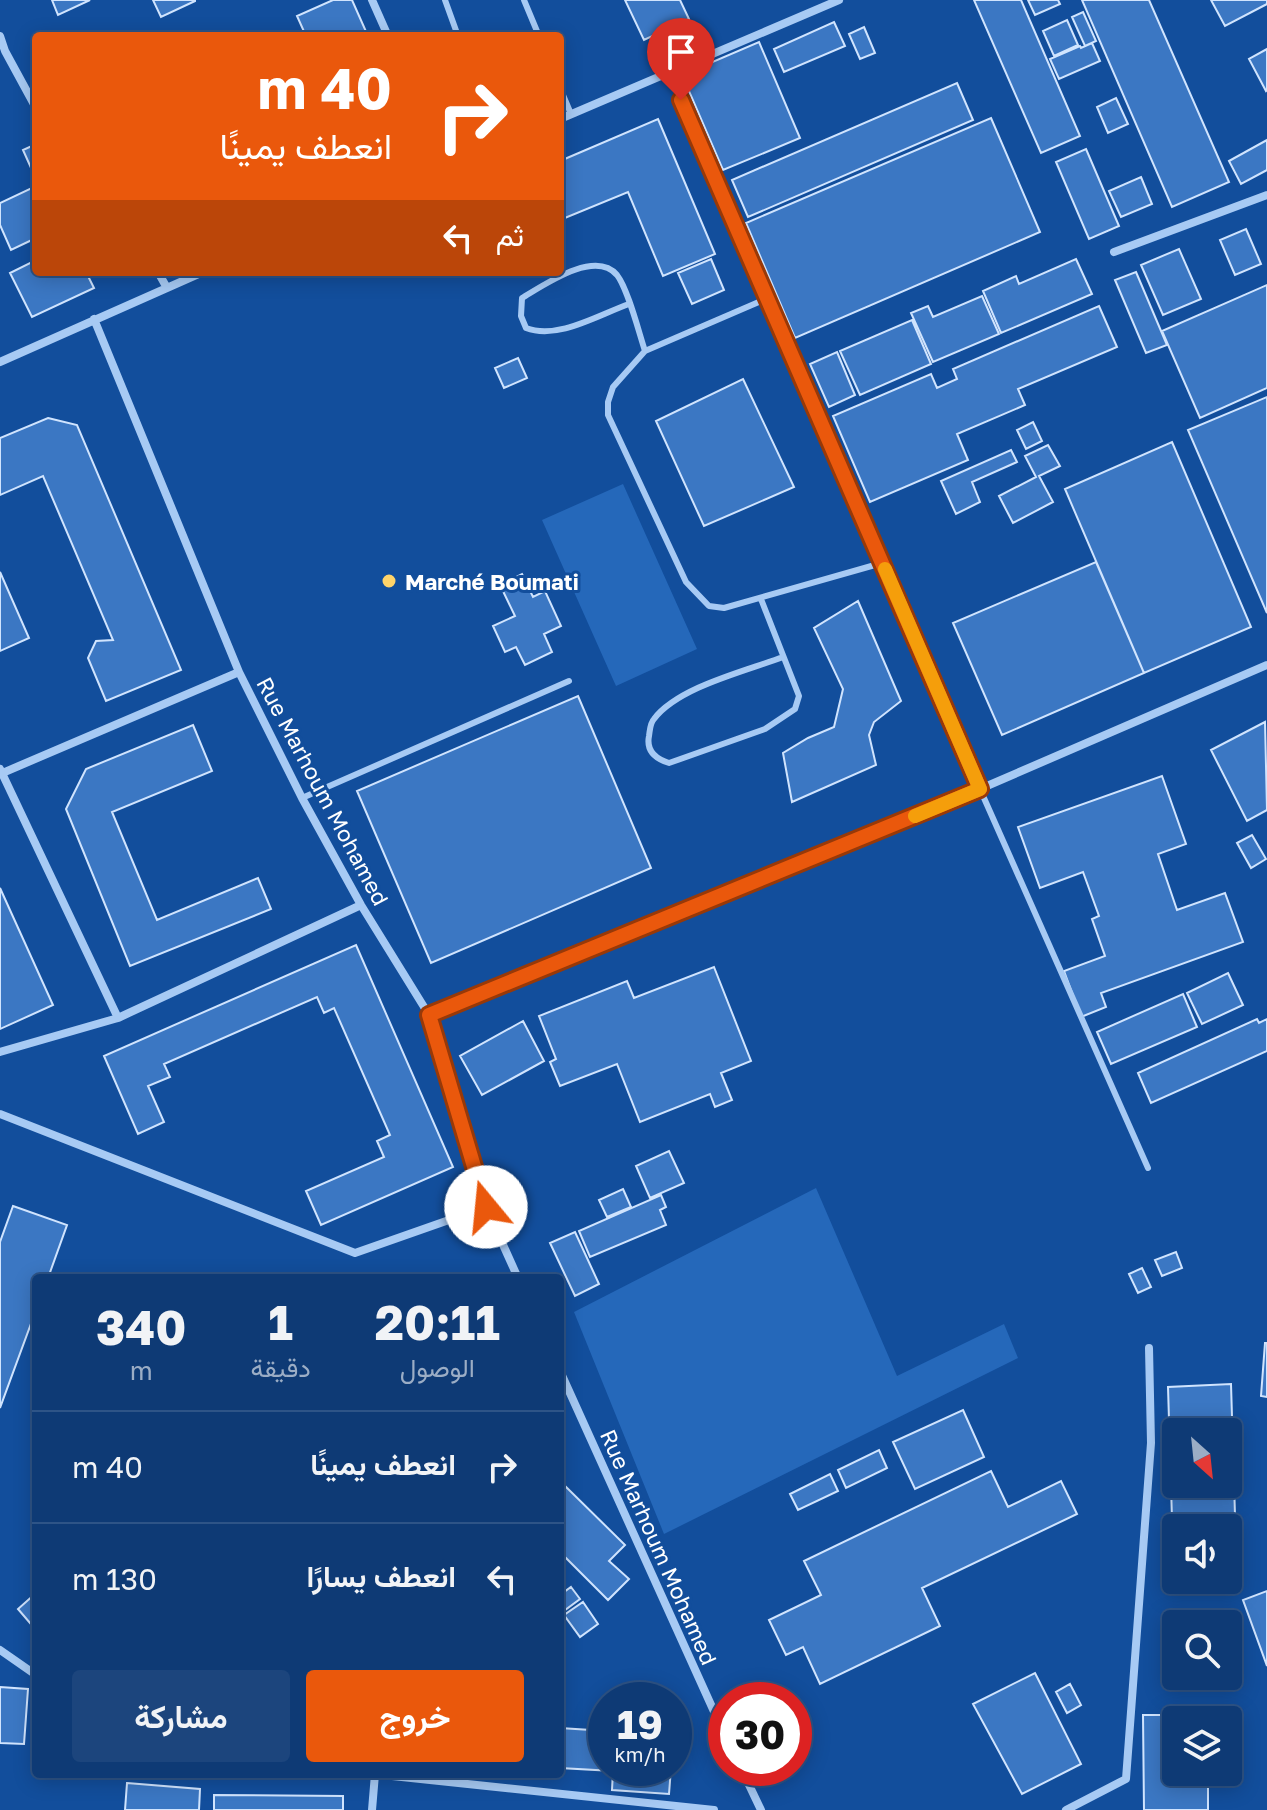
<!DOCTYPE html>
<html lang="ar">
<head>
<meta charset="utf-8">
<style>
	:root { --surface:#0e3a75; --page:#1c457d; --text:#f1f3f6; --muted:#9badc5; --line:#2e5487; --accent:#ea580c }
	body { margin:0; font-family:"Golos Text",Vazirmatn,sans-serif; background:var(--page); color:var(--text); direction:rtl; height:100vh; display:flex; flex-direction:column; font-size:30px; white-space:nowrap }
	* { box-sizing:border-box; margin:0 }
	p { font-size:26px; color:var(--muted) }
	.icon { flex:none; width:44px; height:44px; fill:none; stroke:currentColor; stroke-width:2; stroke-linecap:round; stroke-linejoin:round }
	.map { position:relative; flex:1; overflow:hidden; direction:ltr }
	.side { position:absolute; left:32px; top:1274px; width:532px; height:504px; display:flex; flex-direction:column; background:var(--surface); border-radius:8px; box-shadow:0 4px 20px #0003,0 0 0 2px var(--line); direction:rtl }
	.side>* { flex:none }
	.guide { position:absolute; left:32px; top:32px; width:532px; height:244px; border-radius:8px; box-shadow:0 4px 20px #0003,0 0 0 2px var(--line); direction:rtl; background:#ea580c; color:#fff; overflow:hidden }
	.needle { width:52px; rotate:153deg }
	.fabs { position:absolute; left:1162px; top:1418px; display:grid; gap:16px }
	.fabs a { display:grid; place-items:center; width:80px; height:80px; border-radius:8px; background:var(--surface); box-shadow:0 4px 20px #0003,0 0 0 2px var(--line); font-size:40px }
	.speed { position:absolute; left:588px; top:1682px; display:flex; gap:16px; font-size:40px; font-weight:700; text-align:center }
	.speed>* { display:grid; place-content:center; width:104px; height:104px; border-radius:50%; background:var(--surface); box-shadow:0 4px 20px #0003,0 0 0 2px var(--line); line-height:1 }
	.speed small { font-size:20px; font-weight:400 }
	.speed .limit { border:12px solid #d22; background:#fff; color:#111 }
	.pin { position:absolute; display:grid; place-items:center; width:68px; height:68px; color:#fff; margin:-82px -34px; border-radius:50% 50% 50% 0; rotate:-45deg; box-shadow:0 0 8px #0007 }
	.pin .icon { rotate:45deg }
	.me { position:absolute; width:88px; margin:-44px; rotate:343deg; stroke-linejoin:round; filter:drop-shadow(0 0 6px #0008) }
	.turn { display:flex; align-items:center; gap:28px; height:168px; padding:0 40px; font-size:36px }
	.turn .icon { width:104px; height:104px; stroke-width:2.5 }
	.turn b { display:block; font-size:56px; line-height:68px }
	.then { display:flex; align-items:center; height:76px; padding:0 40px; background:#0003; gap:16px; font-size:30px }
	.eta { display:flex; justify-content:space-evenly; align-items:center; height:136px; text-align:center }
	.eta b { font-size:48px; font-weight:700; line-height:56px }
	.action { display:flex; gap:16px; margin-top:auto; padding:16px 40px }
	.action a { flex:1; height:92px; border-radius:8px; background:var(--accent); color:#fff; font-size:32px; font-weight:700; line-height:92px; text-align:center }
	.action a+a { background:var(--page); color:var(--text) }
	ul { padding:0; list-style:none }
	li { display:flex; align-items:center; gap:24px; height:112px; padding:0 40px; border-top:2px solid var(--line) }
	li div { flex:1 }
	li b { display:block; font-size:30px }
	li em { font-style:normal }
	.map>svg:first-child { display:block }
</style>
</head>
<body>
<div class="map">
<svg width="1267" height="1810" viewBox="0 0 1267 1810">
	<rect width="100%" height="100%" fill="#124e9c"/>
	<!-- green -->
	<path fill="#2568ba" d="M623,484L697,649L616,686L542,520Z
		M816,1188L897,1376L1004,1324L1018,1358L664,1534L574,1312Z"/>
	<!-- building -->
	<path fill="#3b77c3" stroke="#d0e4fe" stroke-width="2" fill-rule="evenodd" d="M52,0H90L58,15Z
		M153,0H195V1L161,17Z
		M333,0H352L368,36H306L297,16Z
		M625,0H680L689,19L644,40Z
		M974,0H1021L1080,136L1041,153Z
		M1028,0H1058L1060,4L1035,15Z
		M1082,0H1149L1229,182L1172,207Z
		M1211,0H1267V4L1225,26Z
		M1083,12L1096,41L1085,46L1072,17Z
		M1067,20L1078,45L1054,56L1043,31Z
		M834,22L845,46L784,72L774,49Z
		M864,27L875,53L860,59L849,34Z
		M759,42L800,138L723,170L682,75Z
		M1092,43L1100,61L1059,79L1050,59L1080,46L1081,48Z
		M1267,49V90L1266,91L1249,59Z
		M957,83L973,120L748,217L732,180Z
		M1116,98L1128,124L1108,133L1097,107Z
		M991,118L1040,232L795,338L746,223Z
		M658,119L715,254L663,276L628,192L560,220V161Z
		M1267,140V170L1241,184L1229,161Z
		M36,144V179L23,150Z
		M1086,149L1119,226L1089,239L1056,162Z
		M1141,177L1152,204L1121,217L1109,191Z
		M36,186V238L11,250L0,225V203Z
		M1246,229L1261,264L1235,275L1220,240Z
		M1179,249L1201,299L1163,315L1141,265Z
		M711,259L724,290L692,304L678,273Z
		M1076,259L1092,294L1001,333L983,291L1016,276L1019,284Z
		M36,260V272H86L94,288L32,317L10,273Z
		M1136,272L1167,345L1146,353L1115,280Z
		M1267,285V388L1200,418L1162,331Z
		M982,296L999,334L933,362L911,313L928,306L933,317Z
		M1099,306L1117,347L1018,389L1025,405L957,434L968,460L870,502L833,416L931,374L937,388L957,379L953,369Z
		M912,320L931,364L860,395L840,351Z
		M837,352L855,395L829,407L810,364Z
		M518,358L527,378L504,388L495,368Z
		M743,379L794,487L704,526L656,421Z
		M1267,397V613L1188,430Z
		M48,418L77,425L181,670L106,701L88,658L96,641L113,640L43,476L0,495V438Z
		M1033,422L1042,441L1026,449L1017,430Z
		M1172,442L1251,627L1144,673L1065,489Z
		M1048,445L1060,466L1039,476L1053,502L1013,523L999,496L1036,477L1025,456Z
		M1011,450L1017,462L972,482L980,502L956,514L941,481Z
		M1096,562L1144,673L1002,735L953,623Z
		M0,572L29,638L0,651Z
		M522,574L533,597L545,591L561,626L544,634L552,652L525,665L516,647L505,652L493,626L515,616L500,585Z
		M858,601L901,701L874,722L869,735L876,765L792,802L783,753L808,738L834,727L843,689L814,628Z
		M578,696L651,868L431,963L357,791Z
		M1265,722L1267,810L1247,821L1211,750Z
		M193,725L212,771L112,812L157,920L258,878L271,909L130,966L66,809L86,769Z
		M1162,776L1186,844L1158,854L1177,910L1225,893L1243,942L1101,993L1106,1007L1081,1017L1064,971L1105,956L1092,919L1099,916L1083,872L1040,888L1018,827Z
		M1252,835L1266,859L1251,868L1237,843Z
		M0,888L53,1005L0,1029Z
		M356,945L453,1167L321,1225L306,1191L384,1157L377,1141L390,1135L334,1008L324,1013L317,997L164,1064L170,1077L148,1086L164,1122L138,1134L104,1056Z
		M714,967L751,1061L721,1073L732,1100L715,1107L710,1094L640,1122L617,1064L560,1086L550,1062L556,1059L539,1016L627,981L634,998Z
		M1228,973L1243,1005L1202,1024L1187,993Z
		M1183,994L1197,1027L1111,1064L1097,1032Z
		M1257,1019L1259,1023L1267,1019V1051L1151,1103L1138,1073Z
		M523,1021L544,1061L482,1095L460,1056Z
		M669,1151L684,1183L650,1198L636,1166Z
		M623,1189L631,1207L607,1217L599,1200Z
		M661,1195L666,1207L660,1210L666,1225L590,1257L579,1231Z
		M13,1206L67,1225L48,1278H36V1310L0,1408V1242Z
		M575,1232L599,1284L575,1296L550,1243Z
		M1176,1252L1182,1268L1162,1276L1155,1260Z
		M1142,1268L1151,1287L1138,1293L1129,1274Z
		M1265,1343H1267V1397L1261,1396Z
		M1231,1384L1236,1548L1228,1549V1528H1176V1552H1173L1168,1387ZM1176,1432H1228V1484H1176Z
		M963,1410L984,1457L915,1489L893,1442Z
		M879,1450L887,1468L846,1488L838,1470Z
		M991,1471L1008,1507L1061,1481L1077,1514L922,1588L940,1626L820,1684L803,1647L786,1655L769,1620L821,1595L804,1561Z
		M830,1474L838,1491L798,1510L790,1494Z
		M560,1481L625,1545L609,1561L629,1579L608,1600L560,1552Z
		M571,1587L580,1599L561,1613L560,1595Z
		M1267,1591V1666L1243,1600Z
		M36,1593V1630L18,1609Z
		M583,1602L598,1624L580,1637L564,1615Z
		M1035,1673L1081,1764L1022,1794L973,1704Z
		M1070,1684L1081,1705L1067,1713L1056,1692Z
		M0,1687L28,1689L24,1744L0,1743Z
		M1143,1715H1207V1720H1176V1772H1208V1810H1144Z
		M560,1728L606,1731V1768H671L669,1794L612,1790L613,1771L560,1768Z
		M127,1783L200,1789L199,1810H125Z
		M214,1795L343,1796V1810H214Z"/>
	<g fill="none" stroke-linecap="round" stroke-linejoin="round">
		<!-- service -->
		<path stroke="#a7caf4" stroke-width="6" d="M445,0L458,36
			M524,0L539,36
			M669,72L980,789L1148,1168
			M560,88L571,114
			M766,299L645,351L613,387L608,402V415L686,582L709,606L724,608L882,563
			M629,304C598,315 558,340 526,328L521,316L522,298C544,285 595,249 617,275C628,289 639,333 645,351
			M761,599L799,696L795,709L765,729L669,763C656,759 646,751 649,736C650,730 650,723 654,719C678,687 746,671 783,657
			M302,798L569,681"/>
		<!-- minor -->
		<path stroke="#a7caf4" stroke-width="8" d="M372,0L388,36
			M0,36L5,51L36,108
			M560,119L839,0
			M1114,252L1267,195
			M158,272L167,288
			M94,319L239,672L302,798L361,905L429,1015L486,1207L518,1278
			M0,362L203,272
			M0,769L118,1018
			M0,774L239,672
			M429,1015L966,795L1267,665
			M0,1052L118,1018L361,905
			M0,1114L355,1253L486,1207
			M560,1371L726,1738
			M0,1650L36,1675
			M741,1768L761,1810
			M373,1774L714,1810
			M372,1810L375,1774
			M1066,1810L1126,1779L1151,1443L1149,1348"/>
	</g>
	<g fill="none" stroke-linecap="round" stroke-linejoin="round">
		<!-- route casing -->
		<g stroke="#983908" stroke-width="20">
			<path id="route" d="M486,1207L429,1015L980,789L681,100"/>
		</g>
		<!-- route -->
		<use href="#route" stroke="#ea580c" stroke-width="14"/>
		<!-- slow -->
		<path stroke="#f59e0b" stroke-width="14" d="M885,569L980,789L915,816"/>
	</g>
	<!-- markers -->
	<circle fill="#ffd46a" stroke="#124e9c" stroke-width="3" cx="389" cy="581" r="8"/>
	<g text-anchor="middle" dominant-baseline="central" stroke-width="6" stroke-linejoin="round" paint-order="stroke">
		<!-- poi labels -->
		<g font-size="22" font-weight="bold" fill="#fff" stroke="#124e9c" text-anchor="start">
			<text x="405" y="581">Marché Boumati</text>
		</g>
		<!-- street labels -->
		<g font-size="22" fill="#fff" stroke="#124e9c">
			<text transform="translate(323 791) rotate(62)">Rue Marhoum Mohamed</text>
			<text transform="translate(659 1547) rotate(66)">Rue Marhoum Mohamed</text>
		</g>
	</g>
</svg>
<div class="fabs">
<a><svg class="needle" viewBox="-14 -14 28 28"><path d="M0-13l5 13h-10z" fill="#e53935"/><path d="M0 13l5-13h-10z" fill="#9badc5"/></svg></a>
<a><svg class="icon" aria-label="sound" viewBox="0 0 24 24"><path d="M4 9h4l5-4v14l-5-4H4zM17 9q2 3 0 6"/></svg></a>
<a><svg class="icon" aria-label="search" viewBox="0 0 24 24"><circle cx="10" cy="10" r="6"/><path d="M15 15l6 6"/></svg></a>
<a><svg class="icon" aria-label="layers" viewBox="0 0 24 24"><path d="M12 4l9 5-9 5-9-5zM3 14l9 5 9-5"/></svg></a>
</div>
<div class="speed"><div>19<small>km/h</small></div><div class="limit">30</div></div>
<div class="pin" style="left:681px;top:100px;background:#d93025"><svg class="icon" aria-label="arrive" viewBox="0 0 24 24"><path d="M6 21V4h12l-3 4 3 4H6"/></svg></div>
<svg class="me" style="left:486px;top:1207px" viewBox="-20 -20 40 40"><circle r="19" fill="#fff"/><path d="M0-13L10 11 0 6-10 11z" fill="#ea580c"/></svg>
<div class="guide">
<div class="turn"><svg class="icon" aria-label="right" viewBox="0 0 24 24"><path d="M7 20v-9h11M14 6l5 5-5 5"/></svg><div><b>40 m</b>انعطف يمينًا</div></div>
<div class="then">ثم<svg class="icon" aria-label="left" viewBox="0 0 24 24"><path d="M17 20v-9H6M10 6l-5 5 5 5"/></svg></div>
</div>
<section class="side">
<div class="eta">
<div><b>20:11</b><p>الوصول</p></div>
<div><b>1</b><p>دقيقة</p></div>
<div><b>340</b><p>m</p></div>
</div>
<ul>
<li><svg class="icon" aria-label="right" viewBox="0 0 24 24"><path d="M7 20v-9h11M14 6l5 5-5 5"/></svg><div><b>انعطف يمينًا</b></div><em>40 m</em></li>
<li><svg class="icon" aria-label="left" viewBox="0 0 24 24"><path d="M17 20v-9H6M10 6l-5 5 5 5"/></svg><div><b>انعطف يسارًا</b></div><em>130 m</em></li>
</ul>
<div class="action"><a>خروج</a><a>مشاركة</a></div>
</section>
</div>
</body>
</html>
